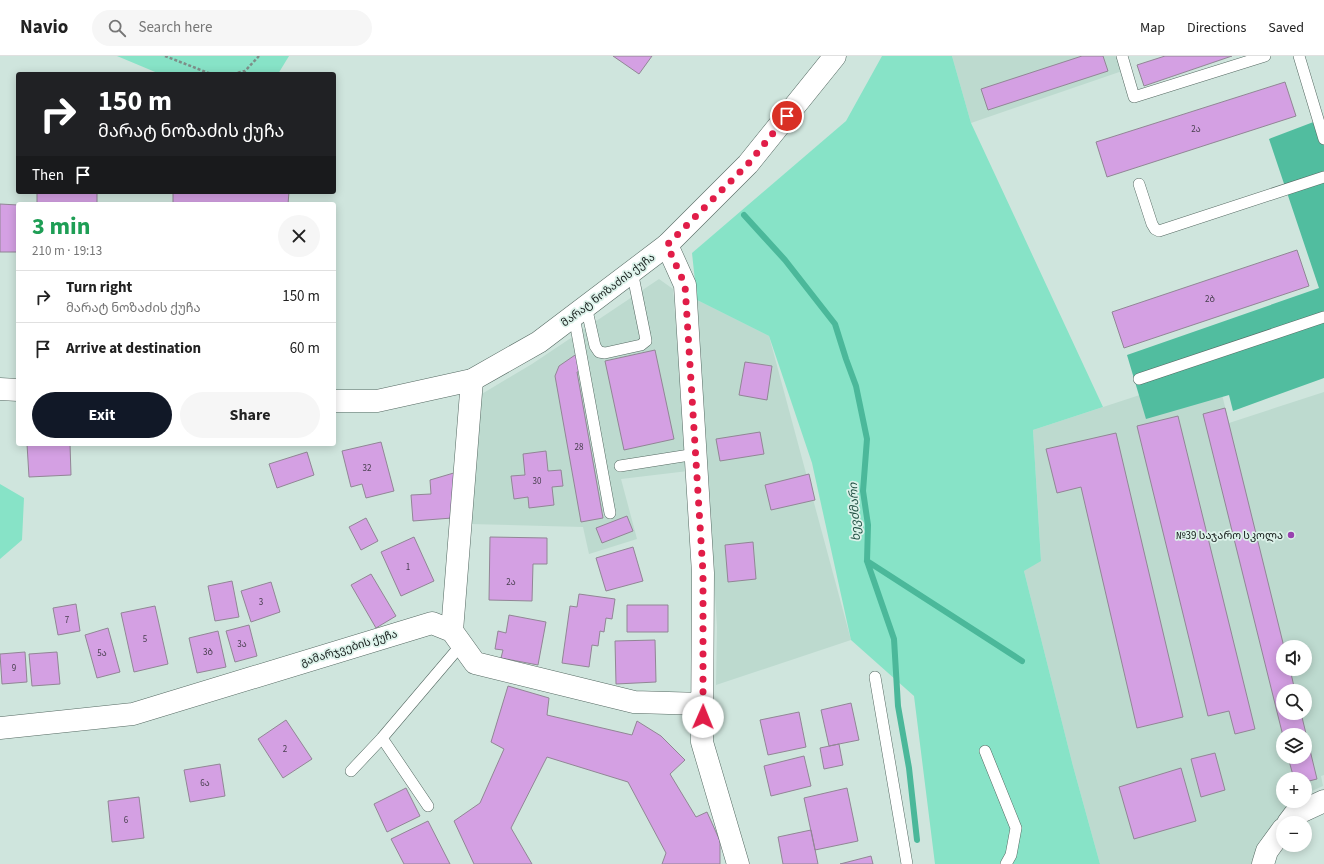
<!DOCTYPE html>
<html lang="en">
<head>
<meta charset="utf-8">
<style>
	:root { --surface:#fff; --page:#f6f6f6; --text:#222; --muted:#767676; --line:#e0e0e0; --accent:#111827 }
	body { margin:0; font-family:"Source Sans 3","Noto Sans Georgian",sans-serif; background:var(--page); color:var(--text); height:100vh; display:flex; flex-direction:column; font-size:15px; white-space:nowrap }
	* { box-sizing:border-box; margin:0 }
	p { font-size:13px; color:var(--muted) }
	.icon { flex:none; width:22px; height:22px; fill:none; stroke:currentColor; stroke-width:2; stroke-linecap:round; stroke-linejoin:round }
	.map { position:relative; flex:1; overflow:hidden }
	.sheet { position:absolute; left:16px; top:146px; width:320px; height:244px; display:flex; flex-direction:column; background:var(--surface); border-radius:4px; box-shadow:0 2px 10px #0003 }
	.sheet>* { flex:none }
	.guide { position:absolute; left:16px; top:16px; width:320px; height:122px; border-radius:4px; box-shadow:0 2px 10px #0003; background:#202124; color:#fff; overflow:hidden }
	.tools { position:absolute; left:1276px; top:584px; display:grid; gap:8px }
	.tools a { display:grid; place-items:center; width:36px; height:36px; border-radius:50%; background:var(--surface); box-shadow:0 2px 10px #0003; font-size:20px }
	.pin { position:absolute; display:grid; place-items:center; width:34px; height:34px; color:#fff; margin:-17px; border:2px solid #fff; border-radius:50%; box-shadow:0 1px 4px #0007 }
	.me { position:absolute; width:44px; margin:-22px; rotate:1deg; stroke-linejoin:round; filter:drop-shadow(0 0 3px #0008) }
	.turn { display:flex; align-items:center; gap:14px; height:84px; padding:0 16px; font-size:18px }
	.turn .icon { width:52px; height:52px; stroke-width:2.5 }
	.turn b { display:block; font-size:28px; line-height:34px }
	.then { display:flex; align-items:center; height:38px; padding:0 16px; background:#0003; gap:8px; font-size:15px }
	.round { display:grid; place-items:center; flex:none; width:42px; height:42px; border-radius:21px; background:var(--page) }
	.summary { display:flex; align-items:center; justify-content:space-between; height:68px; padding:0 16px }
	h1 { font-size:24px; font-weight:700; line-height:30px; color:#1e9e55 }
	.cta { display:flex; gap:8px; margin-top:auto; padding:8px 16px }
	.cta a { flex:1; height:46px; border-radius:24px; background:var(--accent); color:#fff; font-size:16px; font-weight:700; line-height:46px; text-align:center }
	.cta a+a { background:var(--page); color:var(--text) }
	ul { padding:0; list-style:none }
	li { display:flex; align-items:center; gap:12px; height:52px; padding:0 16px; border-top:1px solid var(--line) }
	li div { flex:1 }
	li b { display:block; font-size:15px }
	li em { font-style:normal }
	header { display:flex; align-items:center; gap:24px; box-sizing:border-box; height:56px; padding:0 20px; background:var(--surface); border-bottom:1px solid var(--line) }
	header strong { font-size:19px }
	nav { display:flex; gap:22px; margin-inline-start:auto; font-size:14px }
	.search { width:280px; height:36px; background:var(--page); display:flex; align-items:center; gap:10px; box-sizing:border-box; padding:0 14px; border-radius:22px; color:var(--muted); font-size:15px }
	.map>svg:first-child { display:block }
</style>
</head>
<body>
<header>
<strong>Navio</strong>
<div class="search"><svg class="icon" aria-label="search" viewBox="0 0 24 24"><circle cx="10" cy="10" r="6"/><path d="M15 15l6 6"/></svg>Search here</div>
<nav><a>Map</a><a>Directions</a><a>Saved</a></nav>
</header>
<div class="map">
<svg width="1324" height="808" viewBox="0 0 1324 808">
	<rect width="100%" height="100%" fill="#cfe5dd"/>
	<!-- built -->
	<path fill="#bddacf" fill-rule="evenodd" d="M952,0H1127L1131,12L971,67Z
		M659,223L673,233L688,415L621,423L637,483L589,498L583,471L469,468L480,339L532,308Z
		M697,244L769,280L851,584L716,629L717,571Z
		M1216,314L1229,367L1324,336V719L1321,720L1323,730L1305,738V723H1283V745H1289L1256,800L1255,808H1100L1073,710L1024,515L1041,504L1033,374ZM1283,591H1305V613H1283ZM1283,635H1305V657H1283ZM1283,679H1305V701H1283Z"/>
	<!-- green -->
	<path fill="#87e3c7" d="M117,0H289L278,18H160Z
		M882,0H952L971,67L1103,351L1033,374L1041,505L1024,515L1073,710L1100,808H935L914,640L851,584L812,407L769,280L697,244L692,197L846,65Z
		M0,428L24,442L22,484L0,503Z"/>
	<!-- forest -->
	<path fill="#51bd9f" d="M1324,62V322L1233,355L1229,339L1146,363L1127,299L1319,232L1269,83Z"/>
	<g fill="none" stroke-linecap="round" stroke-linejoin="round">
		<!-- stream -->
		<path stroke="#4bb89a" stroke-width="6" d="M744,159L785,204L835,268L846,303L856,330L867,383L863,435L868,469L867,505L894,583L898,650L909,712L917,784
			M867,505L1022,605"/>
	</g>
	<!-- building -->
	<path fill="#d4a0e3" stroke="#918695" d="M613,0H652L639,18Z
		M1082,0H1103L1108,15L988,54L981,33Z
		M1165,0H1232L1144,30L1137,9Z
		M1285,26L1296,60L1107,121L1096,86Z
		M37,136H97V148H37Z
		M173,136H289L288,148H173Z
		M0,148L18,149V196H0Z
		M1297,194L1309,230L1124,292L1112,256Z
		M655,294L674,383L624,394L605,305Z
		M578,297L581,315L577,316L603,462L581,466L555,320L559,310Z
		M745,306L772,310L767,344L739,339Z
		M1225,352L1284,591H1283V613H1290L1295,635H1283V657H1301L1317,723L1305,726V723H1294L1288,701H1305V679H1283V680L1203,358Z
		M1178,360L1255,673L1235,678L1229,655L1208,660L1137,370Z
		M760,376L764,398L720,405L716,383Z
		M1116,377L1183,661L1137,672L1081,431L1057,437L1046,393Z
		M381,386L394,435L366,442L362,428L351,431L342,395Z
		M27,388H70L71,419L29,421Z
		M546,395L548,415L561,414L563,430L552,431L554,449L529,452L528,441L514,443L511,420L525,419L523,398Z
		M307,396L314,419L277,432L269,408Z
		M457,416L452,462L413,465L411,439L431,438L430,424Z
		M809,418L815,444L771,454L765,429Z
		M627,460L633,475L602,487L596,472Z
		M366,462L378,485L361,494L349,471Z
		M414,481L434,525L401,540L381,496Z
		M490,481L547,482V508H533L532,545L489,544Z
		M753,486L756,523L728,526L725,489Z
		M633,491L643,525L606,535L596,502Z
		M371,518L396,560L376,572L351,529Z
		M232,525L239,561L215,565L208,530Z
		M271,526L280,556L251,566L241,535Z
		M579,538L615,543L612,563L606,562L604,576L600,575L598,590L592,589L589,611L562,607L570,550L577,551Z
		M76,548L80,575L58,579L53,552Z
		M627,549H668V576H627Z
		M155,550L168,608L134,616L121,557Z
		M509,559L546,566L538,609L501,602L503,594L495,593L498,575L506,577Z
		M249,569L257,600L235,606L226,575Z
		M108,572L120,616L97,622L85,579Z
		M218,575L226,611L197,617L189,582Z
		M655,584L656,626L616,628L615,585Z
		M25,596L27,626L2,628L0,598Z
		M57,596L60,628L32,630L29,598Z
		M508,630L549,642L547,659L632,679L637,665L661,680L685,704L670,718L696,761L707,756L720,785V808H662L666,797L628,726L547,701L511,772L532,808H474L454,765L480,747L504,693L491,686Z
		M851,647L859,684L829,690L821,654Z
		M799,656L806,691L768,699L760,664Z
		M286,664L312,703L283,722L258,683Z
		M839,688L843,709L824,713L820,692Z
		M1215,697L1225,734L1201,741L1191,703Z
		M804,700L811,730L771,740L764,710Z
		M220,708L225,740L190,746L184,714Z
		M1181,712L1196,765L1134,783L1119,731Z
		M406,732L420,760L387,776L374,748Z
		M847,732L858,785L815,794L804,742Z
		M139,741L144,782L112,786L108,745Z
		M428,765L450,808H404L391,783Z
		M811,774L818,808H783L778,781Z
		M871,800L873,808H840Z"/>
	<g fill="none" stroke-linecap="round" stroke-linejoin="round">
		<!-- lane casing -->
		<g stroke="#556962" stroke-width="12">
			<path id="lane" d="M1122,0L1134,41L1265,0
				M1299,0L1324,83
				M1139,128L1152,168L1155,173L1159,175L1324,121
				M586,250L595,290L599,296L605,297L641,289L646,285L645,279L632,215
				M574,260L610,457
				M1139,323L1324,261
				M620,410L696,398
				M875,621L907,808
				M382,682L428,750
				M985,695L1016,772L1011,799L1006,808
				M351,715L382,682L461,589"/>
		</g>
		<!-- street casing -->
		<g stroke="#556962" stroke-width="23">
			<path id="street" d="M667,189L685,229L703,517L702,686L738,808
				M452,575L475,607L634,646L703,648
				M0,672L133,658L432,567L452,575L472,324"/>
		</g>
		<!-- secondary casing -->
		<g stroke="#556962" stroke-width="23">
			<path id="secondary" d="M0,333L18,334
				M334,345H377L472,324L539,286L667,189L748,108L835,0
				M1288,767L1294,759L1324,745
				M1263,808L1267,795L1283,773"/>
		</g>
		<!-- path -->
		<path stroke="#7e8e89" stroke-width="2.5" stroke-dasharray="3 2" stroke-linecap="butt" d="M165,0L211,18
			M233,18L245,15L259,0"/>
		<!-- lane -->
		<use href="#lane" stroke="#fff" stroke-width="11"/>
		<!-- street -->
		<use href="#street" stroke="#fff" stroke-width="22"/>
		<!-- secondary -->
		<use href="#secondary" stroke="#fff" stroke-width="22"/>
	</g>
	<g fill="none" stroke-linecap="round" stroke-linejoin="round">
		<!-- route -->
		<path stroke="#e11d48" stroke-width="7" stroke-dasharray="0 12.6" d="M703,661V517L685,229L667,189L748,108L787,60"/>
	</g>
	<!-- markers -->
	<circle fill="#9842af" stroke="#dcf2ea" stroke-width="1.5" cx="1291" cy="479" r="4"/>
	<g text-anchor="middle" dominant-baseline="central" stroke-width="3.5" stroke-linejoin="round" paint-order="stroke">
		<!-- number labels -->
		<g font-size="9" fill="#463e4d">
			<text x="1196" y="73">2ა</text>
			<text x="1210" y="243">2ბ</text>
			<text x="579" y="391">28</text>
			<text x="367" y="412">32</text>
			<text x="537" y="425">30</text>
			<text x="408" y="511">1</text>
			<text x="511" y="526">2ა</text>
			<text x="261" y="546">3</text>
			<text x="67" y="564">7</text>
			<text x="145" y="583">5</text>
			<text x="242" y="588">3ა</text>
			<text x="208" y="596">3ბ</text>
			<text x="102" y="597">5ა</text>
			<text x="14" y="612">9</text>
			<text x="285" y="693">2</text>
			<text x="205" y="727">6ა</text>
			<text x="126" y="764">6</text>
		</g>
		<!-- street labels -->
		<g font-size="11" fill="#161d1b" stroke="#dcf2ea">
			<text transform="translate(608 234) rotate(-37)">მარატ ნოზაძის ქუჩა</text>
			<text transform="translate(349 592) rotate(-17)">გამარჯვების ქუჩა</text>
		</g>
		<!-- poi labels -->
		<g font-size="11" fill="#161d1b" stroke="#dcf2ea" text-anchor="end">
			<text x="1283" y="479">№39 საჯარო სკოლა</text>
		</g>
		<!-- water labels -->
		<g font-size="12" font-style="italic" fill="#255346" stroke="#dcf2ea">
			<text transform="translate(855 456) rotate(-93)">ხევძმარი</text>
		</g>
	</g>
</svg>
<div class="tools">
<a><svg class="icon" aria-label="sound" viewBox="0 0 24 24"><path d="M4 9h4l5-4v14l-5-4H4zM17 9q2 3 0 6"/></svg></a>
<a><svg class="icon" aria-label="search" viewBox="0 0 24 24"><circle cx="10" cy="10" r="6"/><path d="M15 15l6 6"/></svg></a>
<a><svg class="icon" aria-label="layers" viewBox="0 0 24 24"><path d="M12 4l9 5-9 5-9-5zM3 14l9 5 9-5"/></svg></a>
<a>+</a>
<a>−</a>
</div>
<div class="pin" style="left:787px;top:60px;background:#d93025"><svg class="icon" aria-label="arrive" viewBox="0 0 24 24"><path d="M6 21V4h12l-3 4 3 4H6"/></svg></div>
<svg class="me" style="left:703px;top:661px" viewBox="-20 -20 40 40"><circle r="19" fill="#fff"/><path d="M0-13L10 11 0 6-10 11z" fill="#e11d48"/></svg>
<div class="guide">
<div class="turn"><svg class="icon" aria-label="right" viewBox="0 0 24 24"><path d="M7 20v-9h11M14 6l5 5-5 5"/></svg><div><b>150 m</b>მარატ ნოზაძის ქუჩა</div></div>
<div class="then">Then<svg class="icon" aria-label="arrive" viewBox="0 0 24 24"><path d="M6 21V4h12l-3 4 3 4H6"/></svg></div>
</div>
<section class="sheet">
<div class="summary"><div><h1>3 min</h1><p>210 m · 19:13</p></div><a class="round"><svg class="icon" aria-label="close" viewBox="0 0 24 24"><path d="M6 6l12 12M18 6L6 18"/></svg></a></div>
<ul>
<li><svg class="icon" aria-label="right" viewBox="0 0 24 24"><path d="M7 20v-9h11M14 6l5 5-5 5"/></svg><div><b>Turn right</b><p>მარატ ნოზაძის ქუჩა</p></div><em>150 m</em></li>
<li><svg class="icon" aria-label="arrive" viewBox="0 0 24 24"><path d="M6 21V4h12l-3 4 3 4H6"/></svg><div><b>Arrive at destination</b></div><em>60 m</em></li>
</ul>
<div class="cta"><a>Exit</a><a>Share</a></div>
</section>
</div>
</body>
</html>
